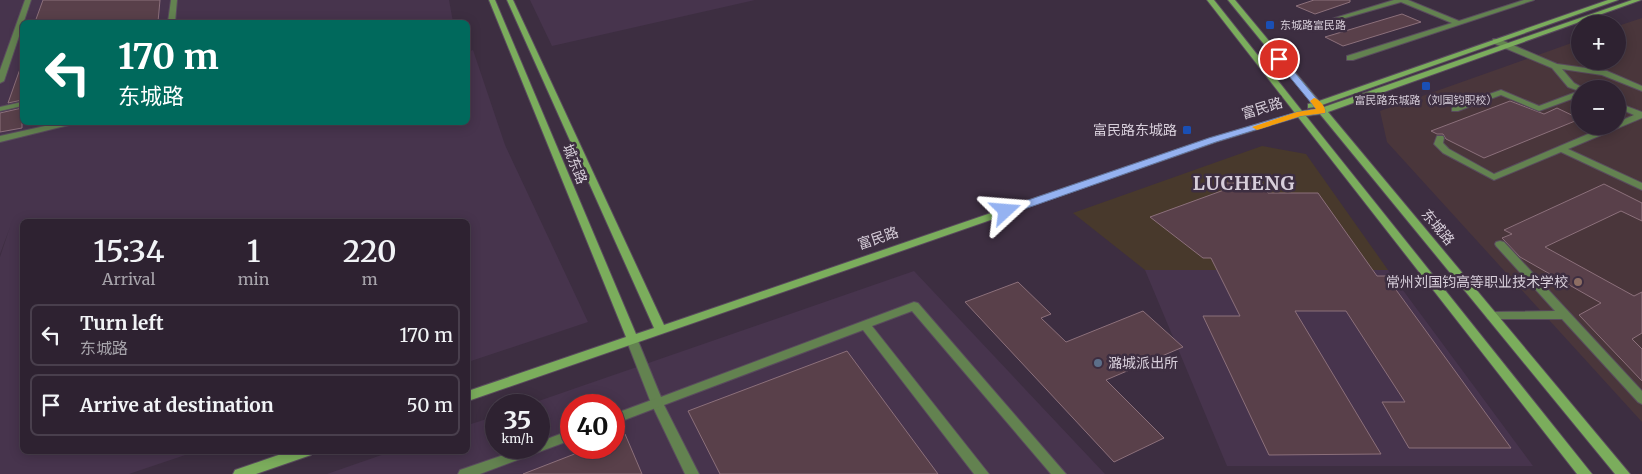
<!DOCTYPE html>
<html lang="en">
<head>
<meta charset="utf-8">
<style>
	:root { --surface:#2e2231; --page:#362a39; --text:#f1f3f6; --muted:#a7a4ab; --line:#493f4d }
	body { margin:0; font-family:Merriweather,"Noto Sans SC",serif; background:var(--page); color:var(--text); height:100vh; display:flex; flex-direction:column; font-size:19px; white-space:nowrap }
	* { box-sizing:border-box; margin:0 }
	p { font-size:16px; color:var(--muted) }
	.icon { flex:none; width:28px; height:28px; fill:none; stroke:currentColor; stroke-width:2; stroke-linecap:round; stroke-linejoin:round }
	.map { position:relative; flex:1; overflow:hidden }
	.side { position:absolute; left:20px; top:219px; width:450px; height:235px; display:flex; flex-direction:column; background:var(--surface); border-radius:8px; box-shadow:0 2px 12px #0003,0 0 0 1px var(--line) }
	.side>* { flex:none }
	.top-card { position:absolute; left:20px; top:20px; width:450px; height:105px; border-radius:8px; box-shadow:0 2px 12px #0003,0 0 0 1px var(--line); background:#00695c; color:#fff; overflow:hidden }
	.fabs { position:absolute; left:1571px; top:15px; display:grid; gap:10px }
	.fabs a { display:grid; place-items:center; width:55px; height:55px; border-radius:50%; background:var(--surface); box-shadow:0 2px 12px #0003,0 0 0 1px var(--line); font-size:25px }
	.speed { position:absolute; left:485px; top:394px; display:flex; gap:10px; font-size:25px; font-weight:700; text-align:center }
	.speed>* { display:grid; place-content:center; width:65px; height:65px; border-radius:50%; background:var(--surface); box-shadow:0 2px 12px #0003,0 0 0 1px var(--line); line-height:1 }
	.speed small { font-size:12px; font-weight:400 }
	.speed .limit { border:8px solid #d22; background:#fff; color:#111 }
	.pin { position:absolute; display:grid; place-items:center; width:42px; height:42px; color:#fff; margin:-21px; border:2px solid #fff; border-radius:50%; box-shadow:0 1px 5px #0007 }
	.me { position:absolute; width:55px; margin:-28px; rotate:71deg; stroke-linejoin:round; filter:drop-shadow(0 0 4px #0008) }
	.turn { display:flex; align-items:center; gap:18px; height:105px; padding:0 15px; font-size:22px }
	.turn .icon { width:65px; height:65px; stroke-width:2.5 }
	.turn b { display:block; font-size:35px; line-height:42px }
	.eta { display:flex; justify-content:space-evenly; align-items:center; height:85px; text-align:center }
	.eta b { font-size:30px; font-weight:600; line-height:35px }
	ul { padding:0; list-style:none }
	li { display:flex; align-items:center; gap:15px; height:62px; margin:0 10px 8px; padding:0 5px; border:2px solid var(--line); border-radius:8px }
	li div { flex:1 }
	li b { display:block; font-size:19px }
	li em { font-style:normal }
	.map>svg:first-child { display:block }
</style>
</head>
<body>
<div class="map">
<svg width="1642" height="474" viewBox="0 0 1642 474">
	<rect width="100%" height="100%" fill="#3d2e41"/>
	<!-- commercial -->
	<path fill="#48392c" d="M1262,146L1306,154L1388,270H1145L1073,213Z"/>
	<!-- built -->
	<path fill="#47344d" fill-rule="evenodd" d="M0,0H449L453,22H22V122H468V52L473,50L505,145L588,322L468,362V221H22V451H197L129,474H0V257L10,227L0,254Z
		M530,0H755L552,46Z
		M1145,270H1388L1533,466H1227Z
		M914,271L1105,474H327L393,451H468V425L496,416V448H539V405H527ZM571,405H614V448H571Z"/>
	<!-- education -->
	<path fill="#4a363b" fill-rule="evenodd" d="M1642,18V422L1387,142L1380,111L1580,40V61H1618V26ZM1580,89H1618V126H1580Z"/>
	<!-- building -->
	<path fill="#59404a" stroke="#8c707b" d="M43,0H160L158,22H35Z
		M1314,0H1350V2L1315,14L1296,6Z
		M1402,14L1421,22L1343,46L1325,37Z
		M20,69H22V100L8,103Z
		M1510,101L1544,114L1557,108L1580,119L1484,158L1446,139L1443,134H1437L1431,131Z
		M22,108V128L0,132V113Z
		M1220,183H1262L1268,193H1318L1377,276H1386L1511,448H1409L1382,402H1405L1346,311H1295L1381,454L1269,455L1203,316H1240L1211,258H1203L1150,217L1224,190Z
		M1604,184L1642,203V221L1621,211L1545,247L1634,296L1642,292V333L1632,339L1642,349V381L1579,315L1601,303L1520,257L1502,238L1512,234L1504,230Z
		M1018,282L1051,314L1041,318L1066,342L1143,311L1183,347L1106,380L1164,438L1114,462L965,302Z
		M847,351L938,474H720L688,411Z
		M625,434L642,474H523L590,448H614V438Z"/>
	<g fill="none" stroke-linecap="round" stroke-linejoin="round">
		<!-- lane casing -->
		<g stroke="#594b5d" stroke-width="2">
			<path id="lane" d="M25,0H31L4,81L0,83V70Z
				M171,0H177L175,22H168Z
				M1394,0H1408L1459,21L1524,0H1534L1353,60H1347V56L1452,23L1401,2L1331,22L1325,21Z
				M1493,39H1499L1557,64L1607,71L1642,86V91L1602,75L1562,69L1574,83L1585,89H1580V96L1539,111L1501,95L1458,111H1452V107L1501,90L1539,106L1579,91L1568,87L1552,68L1493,43Z
				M22,102V106L0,111V107Z
				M1618,103L1642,112V118L1568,149L1642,183V190L1561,152L1494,180L1443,153L1434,144L1437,136H1443L1444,138L1443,143L1449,149L1494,174L1607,126H1618V122L1634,115L1618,108Z
				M63,122H81L0,142V136Z
				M1500,241L1504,242L1642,391V404L1638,402L1562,319H1488L1486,316L1488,313L1492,312L1555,311L1496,246L1495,244L1496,242Z
				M914,302L918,303L1066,474H1051L912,311L872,326L989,474H974L863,330L664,405L699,474H685L651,403L626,339L628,336H636L661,397Z"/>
		</g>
		<!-- street casing -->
		<g stroke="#594b5d" stroke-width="2">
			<path id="street" d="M657,398L661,400L663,403L661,406L614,424V414Z
				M571,430V440L480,474H458L460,470L524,448H539V442Z"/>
		</g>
		<!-- secondary casing -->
		<g stroke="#594b5d" stroke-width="2">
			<path id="secondary" d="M489,0H495L636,334L654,328L507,0H513L664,325L1210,138L1295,113L1207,0H1214L1302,111L1317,109L1315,107L1308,108V104L1312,103L1228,0H1235L1319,101L1608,0H1618L1322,105L1324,107L1632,0H1641L1328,112L1630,474H1615L1320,114L1306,116L1592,474H1577L1298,117L1216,142L468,401V391L626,337Z
				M290,451H312L311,455L256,474H233L235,470Z"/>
		</g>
		<!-- lane -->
		<use href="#lane" fill="#638250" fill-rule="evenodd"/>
		<!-- street -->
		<use href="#street" fill="#638250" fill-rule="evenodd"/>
		<!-- secondary -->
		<use href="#secondary" fill="#7bad5c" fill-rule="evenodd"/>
	</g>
	<!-- route -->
	<path fill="#95b2f1" stroke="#61749d" d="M1279,56L1282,57L1325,109V113L1301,116L1216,142L1010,214H1002L1000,211L1002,209L1209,138L1297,112L1316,109L1275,59Z"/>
	<!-- slow -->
	<path fill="#f59e0b" d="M1314,98C1319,99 1327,108 1325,113L1301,116L1257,130L1252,127L1297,112L1316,109L1310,101Z"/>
	<!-- markers -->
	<g fill="#1a4fb4" stroke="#3d2e41" stroke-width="2">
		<rect x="1265" y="20" width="10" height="10" rx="2.5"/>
		<rect x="1421" y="81" width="10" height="10" rx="2.5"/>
		<rect x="1182" y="125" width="10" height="10" rx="2.5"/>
	</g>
	<circle fill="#8d6e63" stroke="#3d2e41" stroke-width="2" cx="1578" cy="282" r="5"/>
	<circle fill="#5c6f8a" stroke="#3d2e41" stroke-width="2" cx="1098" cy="363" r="5"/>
	<g text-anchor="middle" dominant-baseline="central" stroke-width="5" stroke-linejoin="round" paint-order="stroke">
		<!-- far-poi labels -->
		<g font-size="11" fill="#d7ceda" stroke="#3d2e41" text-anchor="start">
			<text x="1280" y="25">东城路富民路</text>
			<text x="1426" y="100" text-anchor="middle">富民路东城路（刘国钧职校）</text>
		</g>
		<!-- street labels -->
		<g font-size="14" fill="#d7ceda" stroke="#3d2e41">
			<text transform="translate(1262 108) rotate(-17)">富民路</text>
			<text transform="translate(575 164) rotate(68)">城东路</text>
			<text transform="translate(1438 227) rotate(50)">东城路</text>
			<text transform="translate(878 238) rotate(-19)">富民路</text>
		</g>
		<!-- poi labels -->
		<g font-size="14" fill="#d7ceda" stroke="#3d2e41" text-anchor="end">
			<text x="1177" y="130">富民路东城路</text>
			<text x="1568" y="282">常州刘国钧高等职业技术学校</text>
			<text x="1108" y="363" text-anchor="start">潞城派出所</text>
		</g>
		<!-- district labels -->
		<g font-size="19" font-weight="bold" letter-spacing="1" fill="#d7ceda" stroke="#3d2e41">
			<text x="1244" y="183">LUCHENG</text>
		</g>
	</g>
</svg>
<div class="fabs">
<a>+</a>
<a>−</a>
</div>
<div class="speed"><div>35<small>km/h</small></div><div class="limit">40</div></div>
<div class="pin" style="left:1279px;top:59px;background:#d93025"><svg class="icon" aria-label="arrive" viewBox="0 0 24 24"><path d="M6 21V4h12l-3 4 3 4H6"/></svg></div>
<svg class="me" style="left:1006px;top:211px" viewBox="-20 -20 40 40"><path d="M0-17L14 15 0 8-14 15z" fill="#95b2f1" stroke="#fff" stroke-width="4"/></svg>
<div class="top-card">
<div class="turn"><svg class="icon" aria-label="left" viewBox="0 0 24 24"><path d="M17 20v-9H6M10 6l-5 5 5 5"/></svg><div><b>170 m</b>东城路</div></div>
</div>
<section class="side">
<div class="eta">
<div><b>15:34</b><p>Arrival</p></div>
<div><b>1</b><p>min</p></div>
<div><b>220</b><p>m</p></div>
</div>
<ul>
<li><svg class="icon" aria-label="left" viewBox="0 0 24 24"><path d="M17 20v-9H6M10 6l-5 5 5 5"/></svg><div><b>Turn left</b><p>东城路</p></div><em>170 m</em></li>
<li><svg class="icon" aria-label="arrive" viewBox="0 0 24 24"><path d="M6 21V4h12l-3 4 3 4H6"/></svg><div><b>Arrive at destination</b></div><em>50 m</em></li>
</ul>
</section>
</div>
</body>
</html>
